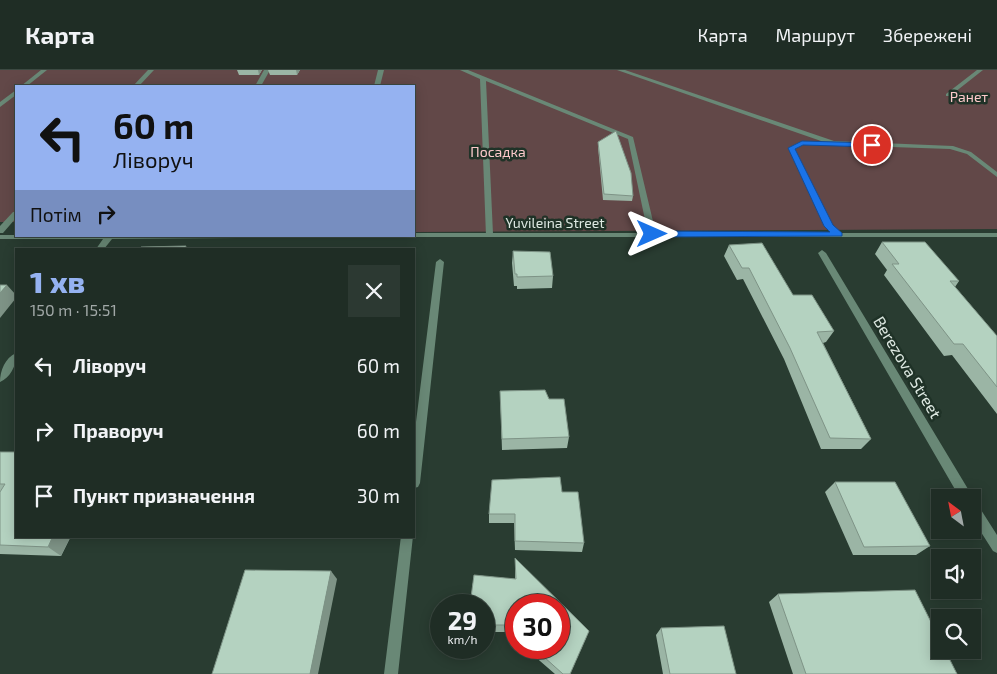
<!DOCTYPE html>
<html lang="uk">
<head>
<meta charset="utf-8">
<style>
	:root { --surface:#1f2d25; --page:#2c3932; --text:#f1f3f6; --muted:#a1a8a7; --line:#3c4942; --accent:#95b2f1 }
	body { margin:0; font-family:"Exo 2",sans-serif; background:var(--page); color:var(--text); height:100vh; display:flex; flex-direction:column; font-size:19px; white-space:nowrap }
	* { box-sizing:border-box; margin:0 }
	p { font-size:16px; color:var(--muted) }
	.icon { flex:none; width:28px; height:28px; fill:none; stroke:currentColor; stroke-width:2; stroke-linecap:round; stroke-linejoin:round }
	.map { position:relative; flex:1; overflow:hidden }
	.panel { position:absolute; left:15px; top:178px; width:400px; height:290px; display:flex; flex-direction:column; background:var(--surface); border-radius:0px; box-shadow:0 2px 12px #0003,0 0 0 1px var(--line) }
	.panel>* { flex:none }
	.top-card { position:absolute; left:15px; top:15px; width:400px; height:152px; border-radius:0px; box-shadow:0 2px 12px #0003,0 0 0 1px var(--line); background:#95b2f1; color:#111; overflow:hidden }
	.needle { width:32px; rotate:328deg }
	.controls { position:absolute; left:931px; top:419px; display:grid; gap:10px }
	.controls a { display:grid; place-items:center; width:50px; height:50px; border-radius:0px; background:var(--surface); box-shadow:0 2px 12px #0003,0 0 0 1px var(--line); font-size:25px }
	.speed { position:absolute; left:430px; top:524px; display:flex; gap:10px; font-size:25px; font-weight:700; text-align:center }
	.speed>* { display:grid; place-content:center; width:65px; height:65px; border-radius:50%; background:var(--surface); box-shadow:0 2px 12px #0003,0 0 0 1px var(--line); line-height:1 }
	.speed small { font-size:12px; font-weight:400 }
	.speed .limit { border:8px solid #d22; background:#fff; color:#111 }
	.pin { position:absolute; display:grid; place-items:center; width:42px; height:42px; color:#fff; margin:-21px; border:2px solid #fff; border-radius:50%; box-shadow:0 1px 5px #0007 }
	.me { position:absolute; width:55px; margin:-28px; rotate:90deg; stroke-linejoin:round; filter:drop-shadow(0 0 4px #0008) }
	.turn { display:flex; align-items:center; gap:18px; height:105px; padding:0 15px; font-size:22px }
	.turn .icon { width:65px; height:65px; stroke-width:2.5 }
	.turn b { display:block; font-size:35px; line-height:42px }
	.then { display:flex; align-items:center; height:48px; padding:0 15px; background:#0003; gap:10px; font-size:19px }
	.round { display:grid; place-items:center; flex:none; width:52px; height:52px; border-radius:0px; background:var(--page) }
	.headline { display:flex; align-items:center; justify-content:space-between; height:85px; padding:0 15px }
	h1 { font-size:30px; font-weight:800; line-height:38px; color:var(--accent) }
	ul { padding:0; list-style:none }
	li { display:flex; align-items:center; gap:15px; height:65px; padding:0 15px }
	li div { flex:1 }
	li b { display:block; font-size:19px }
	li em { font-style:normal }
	header { display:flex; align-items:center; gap:30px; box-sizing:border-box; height:70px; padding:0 25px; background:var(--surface); border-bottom:1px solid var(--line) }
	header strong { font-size:24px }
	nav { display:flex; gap:28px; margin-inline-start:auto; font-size:18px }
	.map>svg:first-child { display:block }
</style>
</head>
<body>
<header>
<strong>Карта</strong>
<nav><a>Карта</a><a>Маршрут</a><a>Збережені</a></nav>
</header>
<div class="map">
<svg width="997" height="604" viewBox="0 0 997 604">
	<rect width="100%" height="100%" fill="#293c31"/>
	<!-- green -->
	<path fill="#624848" d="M0,0H997V159L414,162V16H16V152H0Z"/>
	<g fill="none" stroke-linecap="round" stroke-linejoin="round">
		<!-- service -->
		<path fill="#698876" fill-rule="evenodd" d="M41,0H47L27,16H21Z
			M148,0H154L139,16H133Z
			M264,0H270L261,16H255Z
			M378,0H384L380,16H374Z
			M460,0H468L633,67L656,164L655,166H649L648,164L628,69L486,11L493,164L492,166H486L480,9Z
			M617,0H625L834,71L953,76L971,82L997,102V107L967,84L950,79L833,75L825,72L822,75H803L795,79L832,155L842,164L841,166H835L825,156L788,78L802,71H821Z
			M977,0H983L950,26H946V24Z
			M16,20V25L0,37V32Z
			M13,142H16V148L3,163H0V156Z"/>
		<!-- minor -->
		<path fill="#698876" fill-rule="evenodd" d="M414,163H997V167H411L414,166Z
			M0,165H16V166H241L237,168L112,169L104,179H96L103,169H0Z
			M822,180L826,183L971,424L973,428L972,429V428H960L818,183Z
			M440,189L444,192L420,413L418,417L414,418V368L436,192Z
			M16,283C17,294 11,307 0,312C0,301 5,288 16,283Z
			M972,431L976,432L997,465V483L993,481L972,448Z
			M401,466H413L398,604H384Z"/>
	</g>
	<!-- wall -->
	<path fill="#9bb5a5" d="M237,0H262L259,5H239Z
		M268,0H300L297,5H270Z
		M598,72L633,126L632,131L603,130L598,77Z
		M882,172L959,211L955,217L997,266V344L952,285L944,286L884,205L887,200L875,184Z
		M729,175L793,225L834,261L826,272L823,273L871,369L861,379H821L784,289L743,209L737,210L724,186Z
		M513,181L553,206L552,218L517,219V216H514L512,193Z
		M500,321L549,329L569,367L567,378L502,380Z
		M0,382L16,466H71L61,486L0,484Z
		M835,412L930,476L916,485H853L825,422Z
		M562,422L584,473L582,482L515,480L514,453H489V444Z
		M515,488L589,561L570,604H555L525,578H559V535H516V569L508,562H484V535H470L474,505L515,509Z
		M778,524L957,604H793L769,532Z
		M661,558L736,604H663L656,565Z"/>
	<!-- shaded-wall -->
	<path fill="#7e9386" d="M258,0H262L259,5Z
		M296,0H300L297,5Z
		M7,215L16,225V228L0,248V223Z
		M53,466H71L61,486L48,477Z
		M331,501L337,509L318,604H310Z"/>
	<!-- building -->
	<path fill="#b4d2c0" stroke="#7e9386" d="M616,61L631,103L633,126L604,124L598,72Z
		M882,172H925L959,211H950L997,266V317L963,274H954L892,194H899Z
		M762,173L793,225H812L834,261L817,262L871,369L830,368L790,278L749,198H742L729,175Z
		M186,176L185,179H140L141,177Z
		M513,181L550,182L553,206L517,207V204H515Z
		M0,215H7L0,223Z
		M545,320L549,329H564L569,367L502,369L500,321Z
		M0,382H16V466H53L48,477L0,475V422L5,414H0Z
		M560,407L562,422H578L584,473L515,471V444H489L492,410Z
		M835,412H895L930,476L864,477Z
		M515,488L589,561L570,604H563L534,578H559V535H516V562L508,555H484V535H470L474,505L516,509Z
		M245,500L331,501L310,604H212Z
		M915,520L940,570V580H945L957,604H806L778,524Z
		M724,556L736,604H670L661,558Z"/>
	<!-- route -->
	<path fill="#1a73e8" stroke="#114b97" d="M802,71L872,73L876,75L872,77L803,75L795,79L833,155L842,163V166L652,167L648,164L652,161L830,162L824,156L788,78Z"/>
	<g text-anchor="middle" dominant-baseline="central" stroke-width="5" stroke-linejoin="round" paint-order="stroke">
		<!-- far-park labels -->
		<g font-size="14" fill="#fcc9ca" stroke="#1f3227">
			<text x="969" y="26">Ранет</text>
			<text x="498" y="81">Посадка</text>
		</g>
		<!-- far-street labels -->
		<g font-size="14" fill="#dee9e2" stroke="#1f3227">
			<text x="555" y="152">Yuvileina Street</text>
		</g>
		<!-- street labels -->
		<g font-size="16" fill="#dee9e2" stroke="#1f3227">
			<text transform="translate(908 297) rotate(59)">Berezova Street</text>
		</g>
	</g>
</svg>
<div class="controls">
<a><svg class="needle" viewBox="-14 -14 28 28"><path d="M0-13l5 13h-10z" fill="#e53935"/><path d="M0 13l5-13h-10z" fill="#a1a8a7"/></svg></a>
<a><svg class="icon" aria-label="sound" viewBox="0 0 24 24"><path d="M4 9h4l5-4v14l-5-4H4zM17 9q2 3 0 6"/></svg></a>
<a><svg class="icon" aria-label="search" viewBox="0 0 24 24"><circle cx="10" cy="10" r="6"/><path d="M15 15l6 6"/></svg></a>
</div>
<div class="speed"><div>29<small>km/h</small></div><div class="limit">30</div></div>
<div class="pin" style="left:872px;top:75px;background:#d93025"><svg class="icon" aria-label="arrive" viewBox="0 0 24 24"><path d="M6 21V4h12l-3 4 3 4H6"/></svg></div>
<svg class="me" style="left:652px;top:164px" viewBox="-20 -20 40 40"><path d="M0-17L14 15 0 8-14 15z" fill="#1a73e8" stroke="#fff" stroke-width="4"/></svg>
<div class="top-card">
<div class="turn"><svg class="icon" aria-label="left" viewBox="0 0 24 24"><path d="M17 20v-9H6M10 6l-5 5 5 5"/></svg><div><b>60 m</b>Ліворуч</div></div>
<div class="then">Потім<svg class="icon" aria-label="right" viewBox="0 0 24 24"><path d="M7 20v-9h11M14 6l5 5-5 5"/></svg></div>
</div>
<section class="panel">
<div class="headline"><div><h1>1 хв</h1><p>150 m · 15:51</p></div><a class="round"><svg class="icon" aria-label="close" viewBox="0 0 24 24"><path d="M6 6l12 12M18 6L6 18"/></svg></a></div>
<ul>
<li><svg class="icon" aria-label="left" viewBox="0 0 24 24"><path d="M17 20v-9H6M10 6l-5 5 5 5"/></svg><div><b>Ліворуч</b></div><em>60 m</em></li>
<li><svg class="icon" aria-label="right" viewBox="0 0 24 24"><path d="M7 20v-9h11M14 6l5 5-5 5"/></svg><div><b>Праворуч</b></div><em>60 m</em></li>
<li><svg class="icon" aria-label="arrive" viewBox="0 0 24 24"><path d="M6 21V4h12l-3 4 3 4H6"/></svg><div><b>Пункт призначення</b></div><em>30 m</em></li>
</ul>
</section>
</div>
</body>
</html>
